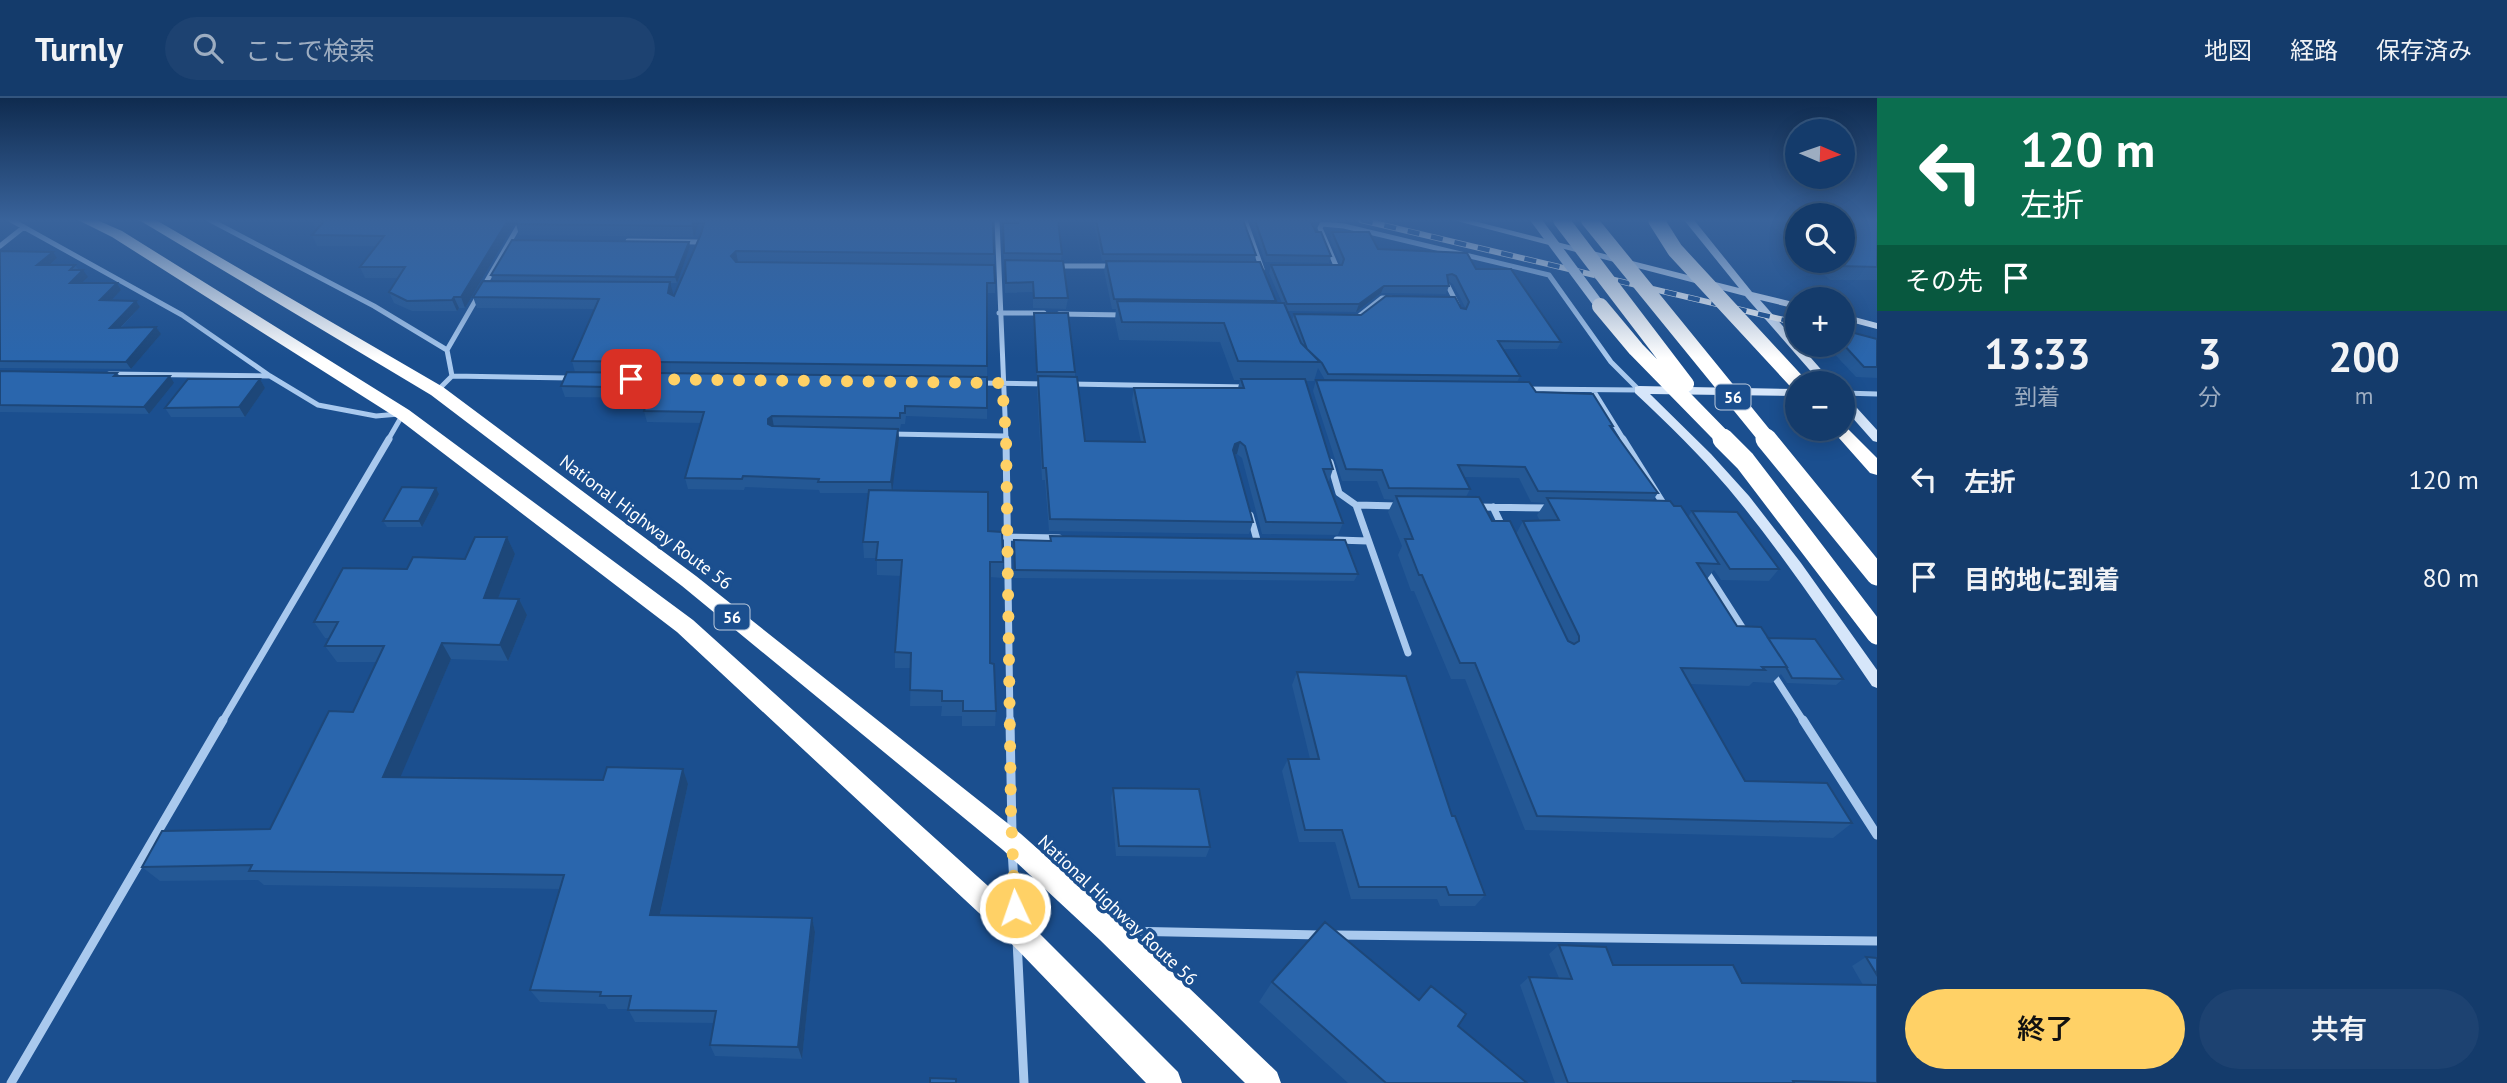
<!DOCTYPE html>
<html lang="ja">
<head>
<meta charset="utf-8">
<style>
	:root { --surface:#143b6b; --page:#1d4271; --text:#f1f3f6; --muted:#9dadc1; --line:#33557e; --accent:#ffd166 }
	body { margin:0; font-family:"PT Sans","Noto Sans JP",sans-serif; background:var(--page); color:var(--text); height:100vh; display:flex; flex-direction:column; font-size:26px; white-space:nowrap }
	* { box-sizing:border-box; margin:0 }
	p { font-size:23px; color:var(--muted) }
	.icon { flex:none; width:38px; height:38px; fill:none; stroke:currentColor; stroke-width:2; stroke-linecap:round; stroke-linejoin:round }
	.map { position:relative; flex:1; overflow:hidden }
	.side { display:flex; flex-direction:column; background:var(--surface); width:630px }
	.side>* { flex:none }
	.guide { background:#0b6e4f; color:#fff; overflow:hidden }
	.needle { width:46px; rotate:92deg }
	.fabs { position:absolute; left:1785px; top:21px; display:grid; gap:14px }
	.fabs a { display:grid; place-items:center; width:70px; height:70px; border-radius:50%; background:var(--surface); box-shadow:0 4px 18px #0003,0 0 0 2px var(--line); font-size:35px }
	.pin { position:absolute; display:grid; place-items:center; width:60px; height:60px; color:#fff; margin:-30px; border-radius:14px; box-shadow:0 4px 10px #0006 }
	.me { position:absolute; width:77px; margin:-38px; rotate:357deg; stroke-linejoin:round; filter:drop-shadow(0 0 5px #0008) }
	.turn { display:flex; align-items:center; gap:24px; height:147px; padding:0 28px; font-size:32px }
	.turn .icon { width:91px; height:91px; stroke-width:2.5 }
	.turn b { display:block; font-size:49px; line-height:60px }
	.then { display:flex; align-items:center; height:66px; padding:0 28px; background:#0003; gap:14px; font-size:26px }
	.eta { display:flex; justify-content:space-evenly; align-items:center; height:119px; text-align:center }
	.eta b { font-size:42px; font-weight:600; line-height:49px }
	.cta { display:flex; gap:14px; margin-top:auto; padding:14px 28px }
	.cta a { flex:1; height:80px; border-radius:42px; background:var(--accent); color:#111; font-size:28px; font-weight:600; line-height:80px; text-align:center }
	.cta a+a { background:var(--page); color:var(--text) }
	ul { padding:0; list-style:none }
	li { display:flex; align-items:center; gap:21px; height:98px; padding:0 28px }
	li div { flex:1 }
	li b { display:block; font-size:26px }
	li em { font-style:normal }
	header { display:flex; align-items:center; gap:42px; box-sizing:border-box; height:98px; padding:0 35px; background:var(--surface); border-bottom:2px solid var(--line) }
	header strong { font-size:33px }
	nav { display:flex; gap:38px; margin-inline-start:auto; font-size:24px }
	.search { width:490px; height:63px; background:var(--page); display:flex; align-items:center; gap:18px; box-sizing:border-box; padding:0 24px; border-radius:38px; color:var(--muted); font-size:26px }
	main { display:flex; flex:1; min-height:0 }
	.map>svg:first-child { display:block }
</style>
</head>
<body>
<header>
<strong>Turnly</strong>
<div class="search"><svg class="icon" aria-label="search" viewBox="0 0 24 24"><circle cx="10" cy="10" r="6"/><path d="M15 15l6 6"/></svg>ここで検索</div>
<nav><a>地図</a><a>経路</a><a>保存済み</a></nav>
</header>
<main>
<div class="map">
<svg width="1877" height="985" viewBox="0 0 1877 985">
	<rect width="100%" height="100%" fill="#1b4f8f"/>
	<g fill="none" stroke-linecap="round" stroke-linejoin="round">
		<!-- street-far2 -->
		<path stroke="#a9c9ee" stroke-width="5" d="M11,122L182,217L270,278L318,307L376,318L399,316
			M210,122L374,208L447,252L452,278L437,293
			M997,122L1006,342
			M1245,122L1262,171
			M628,143L698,144
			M0,148L24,129
			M1056,168H1114
			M1332,170H1337L1320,130L1322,126L1344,128L1549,177L1611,264L1639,292
			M1448,188L1457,206
			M999,215H1044
			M1059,216L1124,217
			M1353,219H1358L1382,200H1391
			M447,252L522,122
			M109,276L269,278
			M452,278L571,280
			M979,285L1047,286
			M1070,286L1247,289
			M1525,291L1639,292
			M1593,292L1624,342
			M1843,295L1877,296
			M890,336L1006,338
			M388,342L403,316"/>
		<!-- street-far1 -->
		<path stroke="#a9c9ee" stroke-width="7" d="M1006,341L1010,624
			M1623,341L1666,410
			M1330,364L1339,395L1356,407
			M1398,408L1356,407L1408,555
			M1477,409L1549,410
			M1493,409L1504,432
			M1250,417L1257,442
			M1006,439L1059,440
			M1337,442L1368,443
			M1704,470L1747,537
			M1771,573L1804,624
			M222,624L389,341"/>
		<!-- street -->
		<path stroke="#a9c9ee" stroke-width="9" d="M1010,622L1012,736
			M1803,622L1877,737
			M1012,751L1016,820
			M1122,833L1320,837
			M1335,837L1877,843
			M1017,842L1024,985
			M11,985L223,622"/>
		<!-- secondary -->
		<path fill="#d6e6fa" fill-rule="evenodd" d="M1453,122H1470L1739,190L1684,122H1694L1752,194L1797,205V211L1760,202L1833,285H1821L1745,198Z
			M1843,216L1877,225V231L1843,222Z
			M1639,288L1797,291V298L1650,296L1711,356L1749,398L1801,465L1877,572V590L1872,588C1826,521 1780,452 1728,390C1699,356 1667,325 1635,295V289Z
			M1843,298L1847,299L1877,332V344L1873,343L1843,309Z"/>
		<!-- highway -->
		<path fill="#fff" fill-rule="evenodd" d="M78,122H97L122,133L409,312L693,522L1027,823L1178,974L1182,985H1146L1007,841L677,534L397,320L112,139Z
			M139,122H156L443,289L696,478L1021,736L1120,824L1277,974L1281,985H1245L1100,842L1003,752L682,488L431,297Z
			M1843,326L1877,360V377L1870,375L1831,331H1843Z"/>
		<!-- rail casing -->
		<g stroke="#fff" stroke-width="6">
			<path id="rail" d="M1361,122L1797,225"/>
		</g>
		<!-- rail -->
		<use href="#rail" stroke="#1b4f8f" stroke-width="4.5" stroke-dasharray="12" stroke-linecap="butt"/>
		<!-- secondary-bridge -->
		<path stroke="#d6e6fa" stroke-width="10" d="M1536,122L1600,208"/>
		<!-- highway-bridge-far1 -->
		<path stroke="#fff" stroke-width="16" d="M1561,122L1686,286
			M1589,122L1768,342
			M1656,122L1675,152L1798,285
			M1600,208L1636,251L1725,342"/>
		<!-- highway-bridge -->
		<path stroke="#fff" stroke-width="21" d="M1723,341L1745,363L1877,536
			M1766,341L1877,477"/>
	</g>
	<!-- wall -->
	<path fill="#245895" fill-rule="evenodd" d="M312,122H517L465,210H459L457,213H412L394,205L389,194L398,180H365L360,169L376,148H317L312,137L316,132Z
		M518,122H993L994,167L995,185V195H987V321L906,318L905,326H901L900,331H898L899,341L892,392L988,433L1003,464L1002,480L990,479V565L996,613L995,628H962V618H941L942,608H910L911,570H895V554L901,478L877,477V460H864L863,444L869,395H820L819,392L745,389L744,392L688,391L685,380L701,325L647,324L644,313L648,300L565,299L561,288L575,274L572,263L594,211L477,210L473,199L493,183L491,177L689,144L690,149L677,185H670L672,197L674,198L701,136L703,126L698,127L694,139L519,137L516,126Z
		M1017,122H1074L1058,125L1062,156L1061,162H1004L1003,125H1017Z
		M1093,122H1243L1256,157L1254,164L1102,163Z
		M1251,122H1310L1331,158L1329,165L1265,164Z
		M1766,122H1797V151Z
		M1877,122V182H1830L1809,163H1843Z
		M1332,134L1378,151L1476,171L1561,244L1557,251H1503L1520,278L1517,284L1536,294L1613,328L1612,331L1658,395L1653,402L1674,408L1688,419L1692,413L1779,471L1769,483L1721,482L1714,472L1707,481L1737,528L1768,540L1843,581L1836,587L1787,585L1781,576L1772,585L1753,584L1749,588L1690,586L1745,683L1852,725L1833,740L1525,732L1465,581H1451L1414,493H1411L1398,457L1402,448L1388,414L1394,402L1384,401L1377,383H1342L1313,293L1316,282H1325L1318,270L1314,283H1306L1333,371L1329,383H1328L1343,425L1338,437L1262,436L1242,360L1237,356L1235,357L1253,424L1249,436L1049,433L1045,382H1042L1037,290L1038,280H1037L1034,215L1075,274V279L1085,343L1141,344L1132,302L1134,290H1238L1240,282H1234L1220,244L1119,242L1115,222L1116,211H1112L1104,173L1106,163L1276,203L1275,205H1282L1269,175L1271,167H1341L1330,141ZM1448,183L1453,186L1466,211L1461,210L1361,217L1294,216L1292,223L1288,213L1356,214L1381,195L1446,196L1449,188ZM1464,379L1519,380L1531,404L1545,405L1537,417L1540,423H1523L1516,436L1492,423L1466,399L1470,391Z
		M0,153L57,160L50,167H75L79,172L88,179L81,185H117L121,192L111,202L136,203L140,209L121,230L156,229L161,236L131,271L0,270Z
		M1005,162L1068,200L1066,211L1033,210V194L1005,195Z
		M1877,241V280L1856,279L1826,247H1843Z
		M0,273L117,275L120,278L174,285L149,316L0,314Z
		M260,281L265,290L245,319H171L165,310Z
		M436,390L439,396L422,429H387L383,423Z
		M1050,438L1358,476L1354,483L1014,480V442L1050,443Z
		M507,439L515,456L498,500L519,501L527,517L508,563L451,561L400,679L603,682L683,671L688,686L660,817L812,820L815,834L802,961L715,958L710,947L714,925L635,924L628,911H608L605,906L540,904L530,892L560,791L264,787L258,782L160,783L142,769L270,731L353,614L376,564H337L325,548L330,540H325L314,524L407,471L465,461Z
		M1297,574L1452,718L1485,797L1475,808H1440L1437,801H1351L1335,744H1299L1282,673L1288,661H1310L1292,587Z
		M1113,690L1210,749L1206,759L1116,758L1111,700Z
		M1559,847L1613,867L1742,885L1863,887L1852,868L1866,859L1877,860V985H1555L1520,887L1529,879L1559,880L1549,856Z
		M1272,884L1418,901L1431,888L1458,928L1527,985H1348L1259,904Z"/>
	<!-- shaded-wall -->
	<path fill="#1d4779" d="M508,122H517L465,210L461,199Z
		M694,122H702L703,126L698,127L694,139L692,128Z
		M1057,122H1074L1057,125Z
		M689,144L690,149L677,185L675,179Z
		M736,153L738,164L733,168L731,158Z
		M53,154L57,160L42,174L37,167Z
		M83,172L88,179L74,192L70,185Z
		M670,184L673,195L670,206L668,195Z
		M117,185L121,192L105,209L100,202Z
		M1384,188L1381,195L1356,214L1359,206Z
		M454,199L459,210L457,213L452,202Z
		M136,203L140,209L114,236L110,230Z
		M156,229L161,236L131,271L126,264Z
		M170,278L174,285L149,316L144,309Z
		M260,281L265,290L245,319L239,309Z
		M772,318L774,329L769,332L768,321Z
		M898,331L899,341L892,395L891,384Z
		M1240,344L1237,356L1231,358L1235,346Z
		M436,390L439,396L422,429L419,423Z
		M507,439L515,456L492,516L484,500Z
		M519,501L527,517L508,563L500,547Z
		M442,545L451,561L394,694L383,679Z
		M683,671L688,686L657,830L650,817Z
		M812,820L815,834L802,961L798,949Z"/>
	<!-- building -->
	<path fill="#2a66ad" stroke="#1d4779" stroke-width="2" d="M312,122H508L461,199H454L452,202L407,203L389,194L405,169H360L384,138L312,137L324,123Z
		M518,122H694L692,128L516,126Z
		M705,122H993L994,156L736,153L731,158L736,164L994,167L995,185H987V268L572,263L599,201L473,199L483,183L670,184L668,195L674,198L701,136Z
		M1018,122H1058L1062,156L1004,155L1003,125H1018Z
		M1096,122H1243L1256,157L1103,156Z
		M1255,122H1310L1316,134H1321L1331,158L1267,157Z
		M1789,122H1797V130Z
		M1843,122H1877V169L1839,168L1833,163H1843Z
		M1332,134H1369L1378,151L1467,155L1476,171H1511L1561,244L1498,243L1520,278L1328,276L1322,265L1307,251L1294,216L1361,217L1386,198L1455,199L1461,210L1466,211L1469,204L1456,178L1452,176L1447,177L1449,188H1384L1359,206H1287L1271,167H1342L1344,161Z
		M512,142L689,144L675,179L491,177Z
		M0,153L53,154L37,167H75L70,172H83L70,185H117L100,202L136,203L110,230L156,229L126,264L0,263Z
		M1005,162L1063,163L1068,200H1034L1033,184L1006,185Z
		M1106,163L1260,164L1276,203L1114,201Z
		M1117,203L1284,205L1301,245L1320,264L1238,263L1224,225L1122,224Z
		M1034,215H1068L1075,274H1037Z
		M1843,232L1877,241V269H1864L1843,246Z
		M0,273L117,275L114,278H170L144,309L0,307Z
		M567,274L987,279V310L905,308V315H900V320L772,318L768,321V326L772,328L898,331L891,384H818L819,381L743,378L742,381L685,380L704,314L644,313L651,290L561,288Z
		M1038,278L1077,279L1085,343L1145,344L1134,290H1244L1241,281H1305L1333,371H1323L1343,425L1266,424L1245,348L1240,344L1235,346L1233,352L1253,424L1050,421L1046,370H1043Z
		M188,281H260L239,309L165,310Z
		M1316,282L1529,284L1536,294L1593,296L1613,328H1610L1658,395L1538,393L1525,369L1458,367L1470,391L1389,390L1382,372L1346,371Z
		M402,389L436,390L419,423H383Z
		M869,392L988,394V433L1002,434L1003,464H990V565L994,566L996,613H963V603H942V593L910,592L911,555L895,554L902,462H876L878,444H863Z
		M1396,398L1479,399L1492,423H1510L1568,543L1574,546L1579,543V538L1523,423L1559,422L1547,400L1670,403L1674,408H1681L1719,466L1697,465L1737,528L1761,529L1787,569H1762L1765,572L1681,570L1745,683L1827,685L1852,725L1537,718L1475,565H1460L1422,477H1419L1405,441H1413Z
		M1692,413L1737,414L1779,471H1730Z
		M1050,438L1345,442L1358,476L1015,472L1014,442L1051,443Z
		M475,439H507L484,500L519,501L500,547L442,545L383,679L603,682L607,669L683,671L650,817L812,820L798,949L710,947L716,913L628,912L631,898H600L601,894L530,892L564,777L249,773L252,767L142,769L162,733L270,731L329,613L353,614L384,548H325L338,524H314L343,470L407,471L413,459L465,461Z
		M1768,540L1815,541L1843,581L1792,580L1786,569H1787Z
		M1297,574L1406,578L1452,718H1455L1485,797H1449L1446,789H1359L1342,732H1305L1288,661H1319Z
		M1113,690L1199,691L1210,749L1119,748Z
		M1325,824L1419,902L1431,888L1466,916L1458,928L1527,985H1386L1272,884Z
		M1559,847L1606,849L1613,867H1733L1742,885L1877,887V985L1793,983L1794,985H1568L1529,879L1572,881Z
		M1866,859L1877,860V877Z
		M930,980L956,981V985H930Z"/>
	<!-- sky -->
	<linearGradient id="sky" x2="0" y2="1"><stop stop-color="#0f2b4f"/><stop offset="0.47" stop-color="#39639b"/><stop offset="1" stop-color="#39639b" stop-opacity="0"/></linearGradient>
	<rect width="1877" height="260" fill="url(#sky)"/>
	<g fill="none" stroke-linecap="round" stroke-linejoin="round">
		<!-- route -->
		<path stroke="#ffd166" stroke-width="12" stroke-dasharray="0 21.6" d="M631,281L1002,285L1006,338L1011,716L1015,810"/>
	</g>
	<g text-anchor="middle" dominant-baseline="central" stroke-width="7" stroke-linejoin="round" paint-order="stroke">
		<!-- shield labels -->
		<g fill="#1b4f8f" stroke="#bbcadd" stroke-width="2">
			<rect x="1715.5" y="286.5" width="35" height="25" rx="5"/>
			<rect x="714.5" y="506.5" width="35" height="25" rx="5"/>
		</g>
		<g font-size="16" font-weight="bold" fill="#fff">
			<text x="1733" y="299">56</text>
			<text x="732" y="519">56</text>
		</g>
		<!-- street labels -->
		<g font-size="18" fill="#fff" stroke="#1b4f8f">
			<text transform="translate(646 424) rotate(37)">National Highway Route 56</text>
			<text transform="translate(1118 812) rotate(43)">National Highway Route 56</text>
		</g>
	</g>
</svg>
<div class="fabs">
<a><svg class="needle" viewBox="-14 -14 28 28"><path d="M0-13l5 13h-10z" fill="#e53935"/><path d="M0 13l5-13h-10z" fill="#9dadc1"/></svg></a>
<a><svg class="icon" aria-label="search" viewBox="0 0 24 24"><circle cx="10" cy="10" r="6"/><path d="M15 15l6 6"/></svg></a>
<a>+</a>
<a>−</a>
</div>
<div class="pin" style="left:631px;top:281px;background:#d93025"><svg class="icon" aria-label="arrive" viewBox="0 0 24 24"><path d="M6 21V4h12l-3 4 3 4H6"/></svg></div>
<svg class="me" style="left:1015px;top:810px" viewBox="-20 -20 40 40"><circle r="17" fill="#ffd166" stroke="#fff" stroke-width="3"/><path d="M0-11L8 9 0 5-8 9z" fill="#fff"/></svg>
</div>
<section class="side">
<div class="guide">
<div class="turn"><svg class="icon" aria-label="left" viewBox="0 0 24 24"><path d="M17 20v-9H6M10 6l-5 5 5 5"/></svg><div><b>120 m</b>左折</div></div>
<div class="then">その先<svg class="icon" aria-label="arrive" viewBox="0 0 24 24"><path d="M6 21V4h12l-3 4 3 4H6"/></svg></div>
</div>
<div class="eta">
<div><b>13:33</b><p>到着</p></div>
<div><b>3</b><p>分</p></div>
<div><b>200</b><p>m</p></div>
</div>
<ul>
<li><svg class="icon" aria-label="left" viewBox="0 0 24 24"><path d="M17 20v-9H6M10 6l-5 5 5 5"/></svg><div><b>左折</b></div><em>120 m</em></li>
<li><svg class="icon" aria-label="arrive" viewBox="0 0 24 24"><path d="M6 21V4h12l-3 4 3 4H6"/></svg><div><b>目的地に到着</b></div><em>80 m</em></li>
</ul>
<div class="cta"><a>終了</a><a>共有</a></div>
</section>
</main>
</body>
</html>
